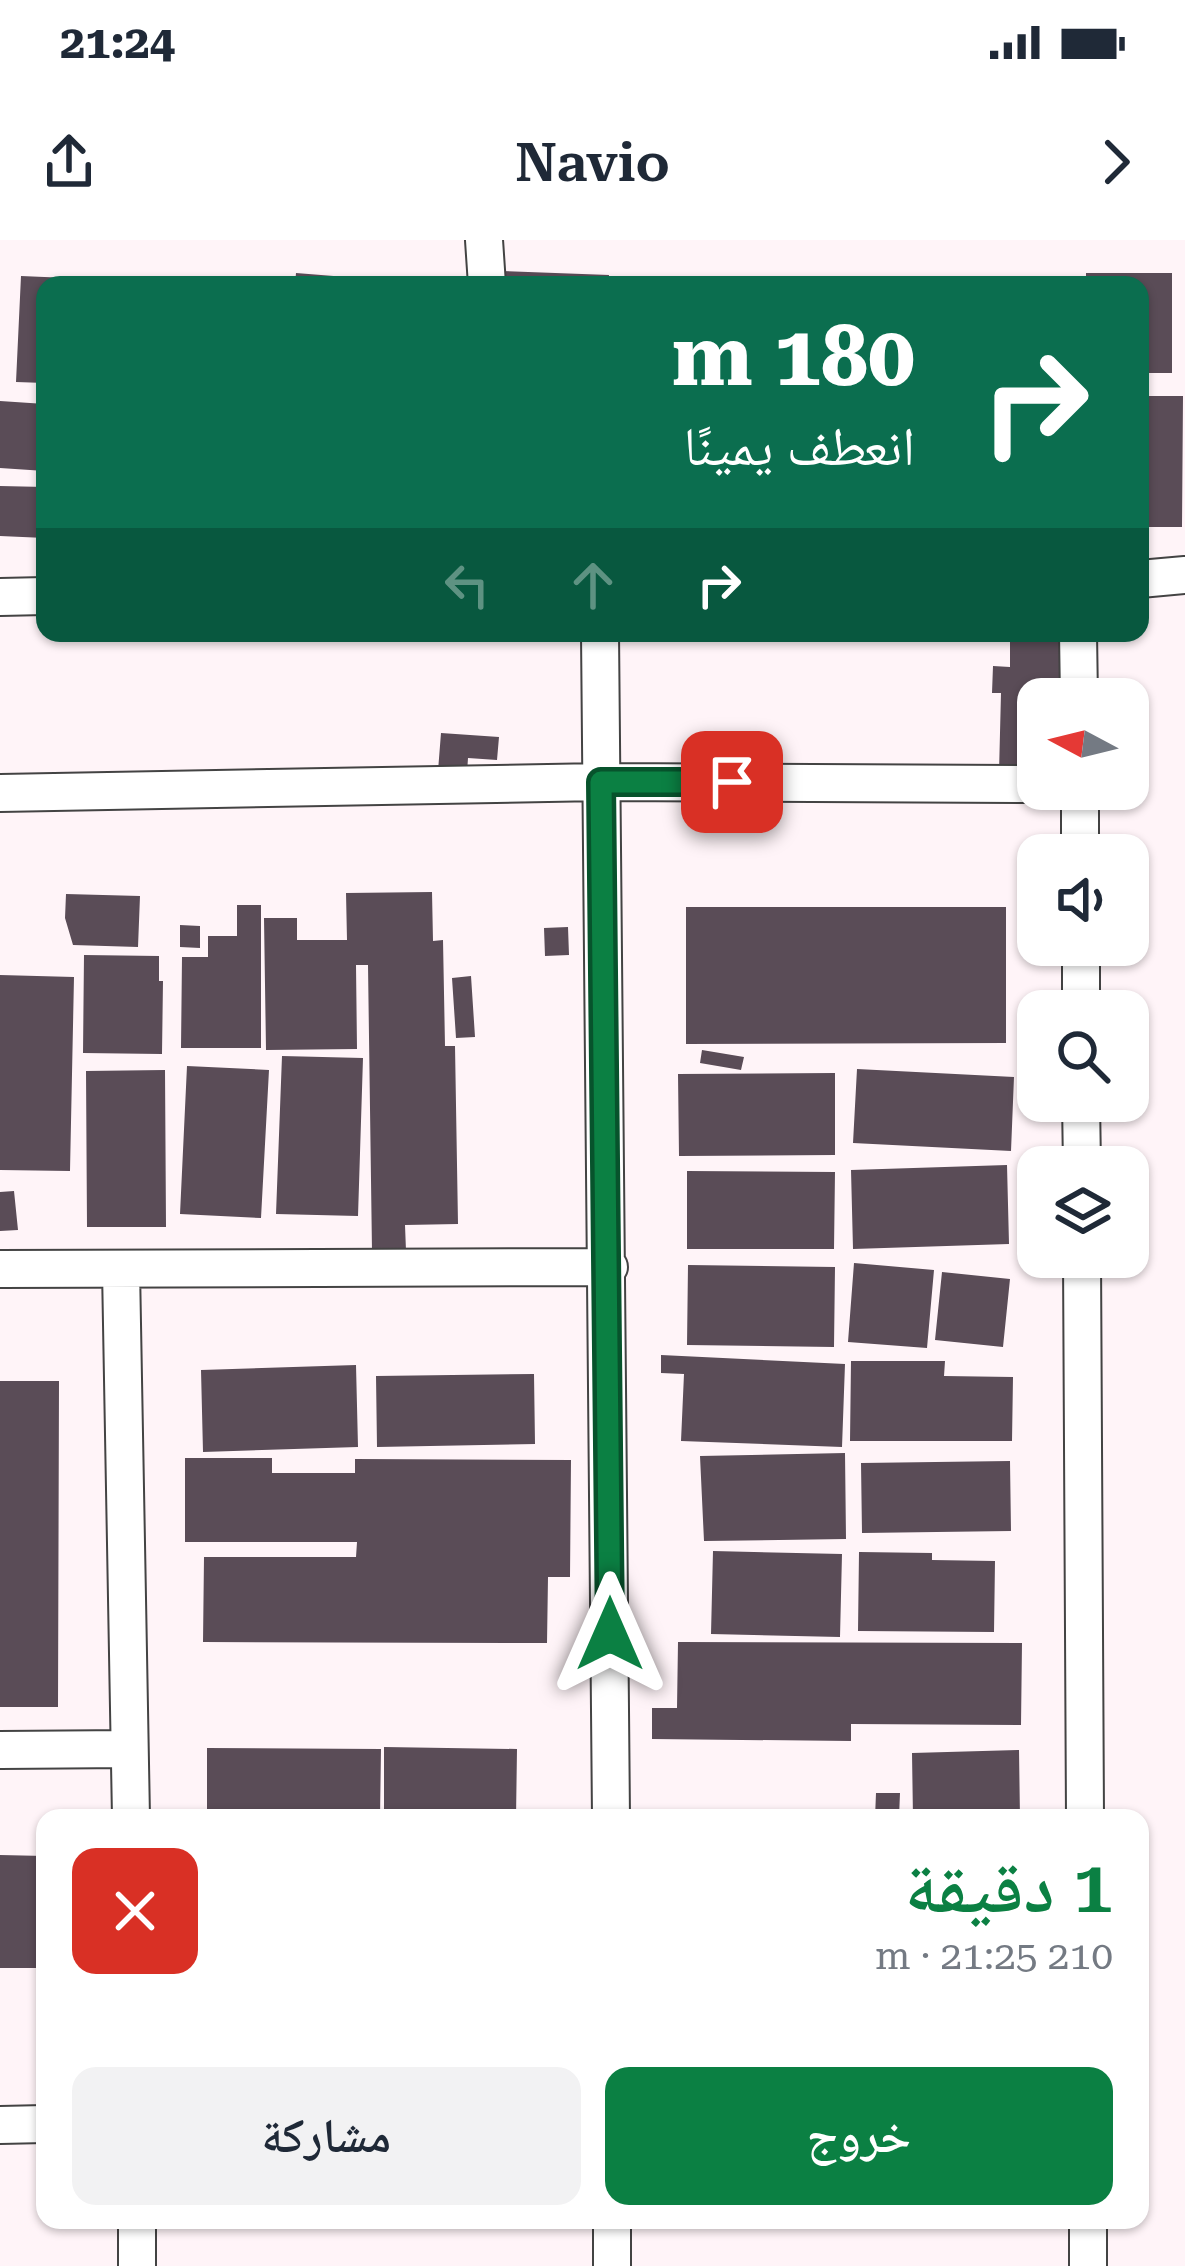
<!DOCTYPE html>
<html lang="ar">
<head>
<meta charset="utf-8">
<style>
	:root { --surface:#fff; --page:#f2f2f3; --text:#1f2937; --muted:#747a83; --accent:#0b8043 }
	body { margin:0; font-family:"Roboto Serif","Noto Naskh Arabic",serif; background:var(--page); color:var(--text); direction:rtl; height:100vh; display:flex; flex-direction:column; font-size:45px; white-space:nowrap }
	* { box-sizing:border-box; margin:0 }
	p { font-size:39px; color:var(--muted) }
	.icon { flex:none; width:66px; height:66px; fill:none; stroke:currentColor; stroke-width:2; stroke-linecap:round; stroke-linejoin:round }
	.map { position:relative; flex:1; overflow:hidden; direction:ltr }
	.drawer { position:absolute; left:36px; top:1569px; width:1113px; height:420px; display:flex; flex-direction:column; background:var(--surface); border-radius:24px; box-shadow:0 3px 9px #0004; direction:rtl }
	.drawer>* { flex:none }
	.top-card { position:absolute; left:36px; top:36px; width:1113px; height:366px; border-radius:24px; box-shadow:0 3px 9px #0004; direction:rtl; background:#0b6e4f; color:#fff; overflow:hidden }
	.needle { width:78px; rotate:277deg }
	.buttons { position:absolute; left:1017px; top:438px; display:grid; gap:24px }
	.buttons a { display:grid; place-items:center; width:132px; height:132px; border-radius:24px; background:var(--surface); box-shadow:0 3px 9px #0004; font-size:60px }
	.pin { position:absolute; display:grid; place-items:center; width:102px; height:102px; color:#fff; margin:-51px; border-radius:24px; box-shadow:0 6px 18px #0006 }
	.me { position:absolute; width:132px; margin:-66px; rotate:0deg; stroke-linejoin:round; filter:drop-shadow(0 0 9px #0008) }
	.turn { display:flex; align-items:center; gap:42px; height:252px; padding:0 36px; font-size:54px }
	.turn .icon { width:156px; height:156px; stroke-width:2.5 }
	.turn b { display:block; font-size:84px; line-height:102px }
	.lanes { display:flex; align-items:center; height:114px; padding:0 36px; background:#0003; justify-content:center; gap:60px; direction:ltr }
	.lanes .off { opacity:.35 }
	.round { display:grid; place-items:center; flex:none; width:126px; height:126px; border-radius:24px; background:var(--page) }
	.overview { display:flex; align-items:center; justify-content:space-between; height:204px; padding:0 36px }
	h1 { font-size:72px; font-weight:600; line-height:90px; color:var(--accent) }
	.cta { display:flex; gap:24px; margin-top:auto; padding:24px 36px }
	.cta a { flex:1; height:138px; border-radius:24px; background:var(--accent); color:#fff; font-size:48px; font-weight:600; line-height:138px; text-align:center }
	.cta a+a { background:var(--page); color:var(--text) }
	.status { display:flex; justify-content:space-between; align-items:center; height:84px; padding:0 60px; background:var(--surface); direction:ltr }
	.status svg { height:33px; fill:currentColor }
	header { display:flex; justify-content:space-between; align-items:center; height:156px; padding:0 36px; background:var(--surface); font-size:54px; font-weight:600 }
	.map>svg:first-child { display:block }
</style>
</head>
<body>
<div class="status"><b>21:24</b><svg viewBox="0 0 49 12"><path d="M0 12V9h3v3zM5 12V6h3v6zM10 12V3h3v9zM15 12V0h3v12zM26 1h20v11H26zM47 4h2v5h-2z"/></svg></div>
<header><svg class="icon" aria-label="forward" viewBox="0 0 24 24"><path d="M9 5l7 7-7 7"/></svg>Navio<svg class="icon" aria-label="share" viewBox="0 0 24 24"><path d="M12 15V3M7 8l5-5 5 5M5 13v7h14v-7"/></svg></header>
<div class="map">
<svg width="1185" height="2026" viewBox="0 0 1185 2026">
	<rect width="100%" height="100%" fill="#fff4f8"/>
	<!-- building -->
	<path fill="#5a4c57" d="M500,31L609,35L608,45H500Z
		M296,33L371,39V45H295Z
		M1086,33H1172V133H1140V45H1086Z
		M21,36L68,38L67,45H45V143L16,142Z
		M963,37L964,45H889V39Z
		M1140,156H1183L1182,287H1140Z
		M0,161L45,164V231L0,228Z
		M0,246L45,247V298L0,296Z
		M1010,393H1064L1062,459H1038V533H999L1001,453H992L993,426L1010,427Z
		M441,493L499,497L497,520L468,518L467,533L438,531Z
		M432,652L433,701L443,700L445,806H455L458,984L405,985L406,1011H372L368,725H356L357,809L266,810L264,678H297V700H347L346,653Z
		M66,654L140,656L138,707L73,705L65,678Z
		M237,665H261V808H181L182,717H208V696H237Z
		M686,667H1006V803L686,804Z
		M180,685L200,686V708L180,707Z
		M568,687L569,715L545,716L544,688Z
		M84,715L159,716V741H163L162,814L83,813Z
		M0,735L74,737L70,931L0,930Z
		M471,736L475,797L456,798L452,738Z
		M702,810L744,817L741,830L700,823Z
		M282,816L363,818L358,976L276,974Z
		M187,826L269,830L261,978L180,974Z
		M857,829L1014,837L1011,911L853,903Z
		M165,830L166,987H87L86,831Z
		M835,833V915L679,916L678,834Z
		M1007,925L1009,1004L853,1009L851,930Z
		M687,931L835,932L834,1009H687Z
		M14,951L18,990L0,991V952Z
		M854,1023L934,1030L927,1108L848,1102Z
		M688,1025L835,1027L834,1107L687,1105Z
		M942,1032L1010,1039L1003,1107L935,1100Z
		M661,1115L845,1124L842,1207L681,1201L684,1134L661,1133Z
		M851,1121H945L944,1136L1013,1137L1012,1201H850Z
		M356,1125L358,1207L203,1212L201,1130Z
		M534,1134L535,1204L377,1207L376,1136Z
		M0,1141H59L58,1467H0Z
		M845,1213L846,1299L704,1301L700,1216Z
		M185,1218H272V1233H355V1219L571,1220L570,1337H548L547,1403L203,1402L204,1317H356L357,1302H185Z
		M1010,1221L1011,1291L862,1293L861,1223Z
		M713,1311L842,1314L840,1397L711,1394Z
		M859,1312L932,1313V1320L995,1321L994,1392L858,1391Z
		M678,1402L1022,1403L1021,1485L851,1484V1501L652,1499V1468H677Z
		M384,1507L517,1509L516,1578H384Z
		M207,1508L381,1509L380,1578H207Z
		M1019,1510L1020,1578H913L912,1513Z
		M876,1553H900L899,1578H875Z
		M0,1615L45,1616V1728H0Z"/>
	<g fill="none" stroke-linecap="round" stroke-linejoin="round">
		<!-- minor casing -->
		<g stroke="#434343" stroke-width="40">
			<path id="minor" d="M484,0L487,45
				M1140,339L1185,335
				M0,357L45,356
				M600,393L611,1578
				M1078,393L1079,459
				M1080,549V615
				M0,553L601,542L1038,544
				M1081,705V771
				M1081,861L1082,927
				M1082,1017L1085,1578
				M0,1029L609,1027
				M121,1029L131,1578
				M0,1510L129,1509
				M0,1885L45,1884
				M612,1980V2026
				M1088,1980V2026
				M137,2026V1980"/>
		</g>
		<!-- minor -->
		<use href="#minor" stroke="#fff" stroke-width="36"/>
	</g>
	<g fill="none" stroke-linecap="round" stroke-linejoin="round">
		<!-- route casing -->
		<g stroke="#07532c" stroke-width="30">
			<path id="route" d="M610,1394L601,542H732"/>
		</g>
		<!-- route -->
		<use href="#route" stroke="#0b8043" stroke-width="21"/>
	</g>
</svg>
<div class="buttons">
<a><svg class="needle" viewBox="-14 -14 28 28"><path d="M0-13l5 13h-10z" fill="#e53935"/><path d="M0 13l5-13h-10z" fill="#747a83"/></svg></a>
<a><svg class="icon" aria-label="sound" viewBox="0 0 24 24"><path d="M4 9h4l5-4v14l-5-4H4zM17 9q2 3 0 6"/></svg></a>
<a><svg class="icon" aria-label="search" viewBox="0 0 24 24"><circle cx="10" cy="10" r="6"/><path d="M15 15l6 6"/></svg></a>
<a><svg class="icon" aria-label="layers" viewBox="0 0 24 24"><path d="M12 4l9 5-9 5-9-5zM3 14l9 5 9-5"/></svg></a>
</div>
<div class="pin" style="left:732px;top:542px;background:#d93025"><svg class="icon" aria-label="arrive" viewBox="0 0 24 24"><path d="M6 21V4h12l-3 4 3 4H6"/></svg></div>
<svg class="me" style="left:610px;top:1394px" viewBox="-20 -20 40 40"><path d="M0-17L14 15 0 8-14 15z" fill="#0b8043" stroke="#fff" stroke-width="4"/></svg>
<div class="top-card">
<div class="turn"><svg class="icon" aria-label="right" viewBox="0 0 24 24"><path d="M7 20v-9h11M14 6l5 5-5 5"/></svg><div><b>180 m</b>انعطف يمينًا</div></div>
<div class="lanes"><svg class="icon off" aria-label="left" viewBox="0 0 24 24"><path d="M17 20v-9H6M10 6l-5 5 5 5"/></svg><svg class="icon off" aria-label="ahead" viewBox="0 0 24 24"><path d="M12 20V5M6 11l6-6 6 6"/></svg><svg class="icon" aria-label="right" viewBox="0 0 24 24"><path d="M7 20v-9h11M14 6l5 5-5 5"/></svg></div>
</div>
<section class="drawer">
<div class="overview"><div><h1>1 دقيقة</h1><p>210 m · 21:25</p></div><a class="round" style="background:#d93025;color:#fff"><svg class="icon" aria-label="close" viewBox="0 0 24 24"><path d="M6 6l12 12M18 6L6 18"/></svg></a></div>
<div class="cta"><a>خروج</a><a>مشاركة</a></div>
</section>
</div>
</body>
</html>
